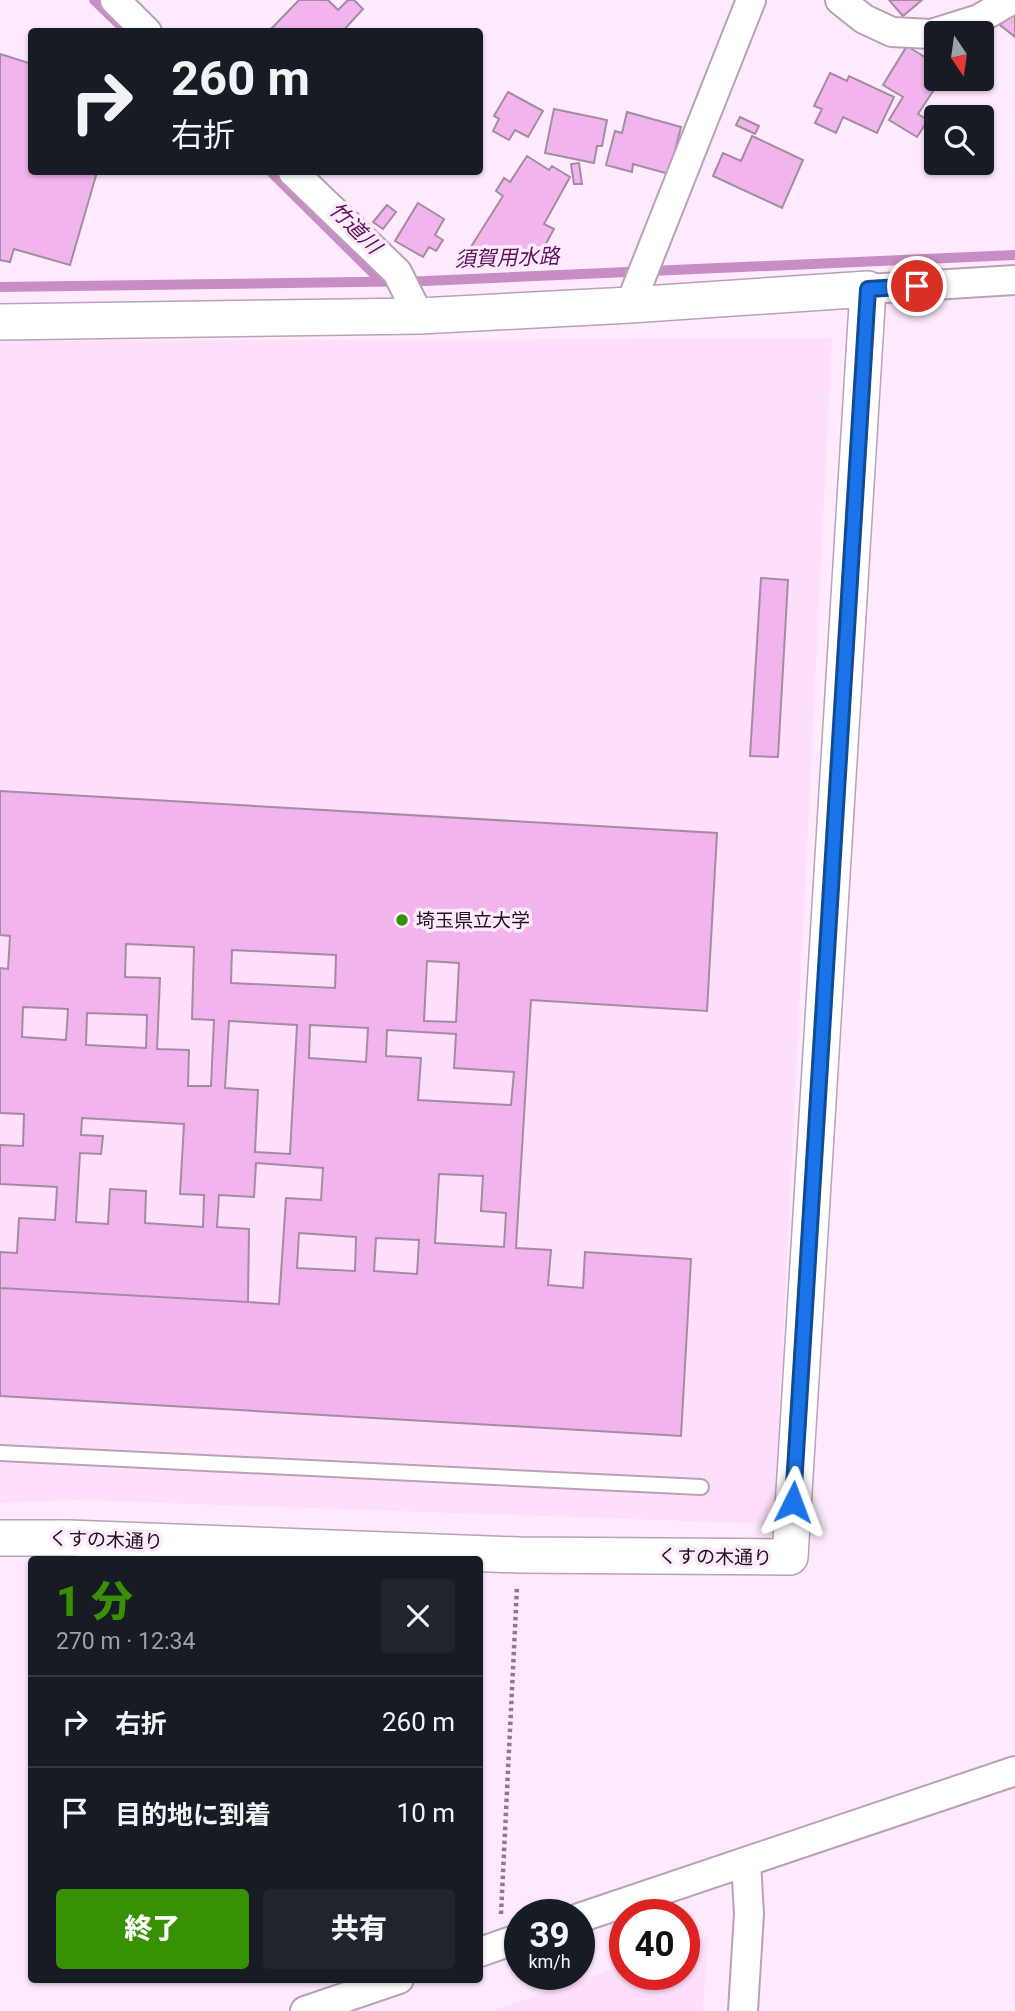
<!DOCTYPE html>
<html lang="ja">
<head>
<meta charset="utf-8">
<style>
	:root { --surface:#171b24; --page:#20242c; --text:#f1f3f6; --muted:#9ea1a6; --line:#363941; --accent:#379102 }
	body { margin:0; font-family:Roboto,"Noto Sans JP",sans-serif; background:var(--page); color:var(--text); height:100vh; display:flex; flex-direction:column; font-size:26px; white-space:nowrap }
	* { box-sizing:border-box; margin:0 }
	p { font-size:23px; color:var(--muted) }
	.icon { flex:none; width:38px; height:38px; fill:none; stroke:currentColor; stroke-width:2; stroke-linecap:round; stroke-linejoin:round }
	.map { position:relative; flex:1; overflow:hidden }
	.details { position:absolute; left:28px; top:1556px; width:455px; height:427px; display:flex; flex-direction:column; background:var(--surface); border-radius:7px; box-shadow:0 2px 5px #0004 }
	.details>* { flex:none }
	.guide { position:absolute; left:28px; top:28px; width:455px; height:147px; border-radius:7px; box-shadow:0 2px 5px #0004; background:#171b24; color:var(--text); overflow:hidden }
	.needle { width:46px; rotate:167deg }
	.tools { position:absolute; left:924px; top:21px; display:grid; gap:14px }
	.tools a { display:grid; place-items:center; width:70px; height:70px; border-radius:7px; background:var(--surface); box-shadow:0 2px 5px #0004; font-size:35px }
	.speed { position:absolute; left:504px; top:1899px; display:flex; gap:14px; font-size:35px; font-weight:700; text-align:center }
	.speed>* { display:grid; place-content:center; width:91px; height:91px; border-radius:50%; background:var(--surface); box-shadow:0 2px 5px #0004; line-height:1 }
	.speed small { font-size:18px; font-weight:400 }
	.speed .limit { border:10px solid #d22; background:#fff; color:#111 }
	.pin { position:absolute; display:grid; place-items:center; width:60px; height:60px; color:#fff; margin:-30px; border:4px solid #fff; border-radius:50%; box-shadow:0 2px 7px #0007 }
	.me { position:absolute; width:77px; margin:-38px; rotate:3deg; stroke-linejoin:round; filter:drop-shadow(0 0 5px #0008) }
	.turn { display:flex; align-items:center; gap:24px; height:147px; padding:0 28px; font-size:32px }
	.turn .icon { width:91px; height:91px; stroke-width:2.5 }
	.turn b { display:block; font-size:49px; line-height:60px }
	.round { display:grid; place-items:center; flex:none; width:74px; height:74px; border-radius:7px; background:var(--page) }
	.summary { display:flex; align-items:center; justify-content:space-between; height:119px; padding:0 28px }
	h1 { font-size:42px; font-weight:800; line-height:52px; color:var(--accent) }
	.primary-button { display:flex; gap:14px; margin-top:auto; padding:14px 28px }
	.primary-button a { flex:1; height:80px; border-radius:7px; background:var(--accent); color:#fff; font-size:28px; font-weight:800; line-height:80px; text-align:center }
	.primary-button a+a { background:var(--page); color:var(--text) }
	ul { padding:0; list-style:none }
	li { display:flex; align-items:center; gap:21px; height:91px; padding:0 28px; border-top:2px solid var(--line) }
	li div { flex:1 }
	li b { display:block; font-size:26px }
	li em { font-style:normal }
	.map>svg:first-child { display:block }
</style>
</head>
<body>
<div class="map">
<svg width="1015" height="2011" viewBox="0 0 1015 2011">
	<rect width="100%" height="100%" fill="#feeafc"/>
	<!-- built -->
	<path fill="#fedffb" d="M832,338L774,1524L76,1500L0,1503V341Z
		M708,1936L703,2011H491L625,1965V1974H684V1944Z"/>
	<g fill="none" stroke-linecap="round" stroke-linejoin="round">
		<!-- stream -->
		<path stroke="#c88dc4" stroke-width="10" d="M94,0L127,32
			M271,172L382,282
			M0,287L425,281L1015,255"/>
	</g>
	<!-- building -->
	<path fill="#f2b4ec" stroke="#a38ca1" stroke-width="2" fill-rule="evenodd" d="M299,0H328L338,10L348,0H354L363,9L342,32H268Z
		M889,0H922L903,16Z
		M1013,9L1015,11V37L1000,25Z
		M907,46L936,64V79H941L918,114L928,120L917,137L889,120L903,97L883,85Z
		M0,54L32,64V172H97L70,265L14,249L10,262L0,260Z
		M830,73L847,81L849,76L894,97L877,133L843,117L836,133L815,123L822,109L814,106Z
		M508,92L543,111L528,137L515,130L509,140L493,131L499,119L494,116Z
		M554,109L607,120L602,146H597L594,163L545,153Z
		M627,112L681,127L669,174L633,164L632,172L606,165L615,131L622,133Z
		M740,117L759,126L755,134L736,125Z
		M752,136L803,160L782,208L713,176L723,153L741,161Z
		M527,156L549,170L552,166L570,177L544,224L554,229L537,260L472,264L467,253L503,196L496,191L504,178L510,182Z
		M579,163L582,184H574L571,164Z
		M418,203L444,219L435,235L443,240L436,251L429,247L423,257L395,241Z
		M387,205L396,212L383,229L373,222Z
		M761,578L788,580L778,757L750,756Z
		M0,791L717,833L707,1011L531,1000L516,1248L551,1250L548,1285L583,1288L585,1252L691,1259L681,1436L0,1396V1288L248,1302L0,1288V1252L17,1253L19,1218L55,1220L57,1187L0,1184V1145L23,1146L24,1114L0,1113V968L8,969L10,936L0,935ZM126,944L194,947L192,1019L214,1020L211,1086H188L189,1050L157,1049L160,978L125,977ZM232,950L336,955L335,988L231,983ZM427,961L459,963L456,1022L424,1021ZM23,1007L68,1009L66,1040L22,1037ZM87,1013L147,1015L146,1048L86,1045ZM229,1021L297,1025L290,1154L255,1152L258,1090L225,1088ZM310,1025L368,1028L366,1062L309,1058ZM387,1030L456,1034L454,1068L514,1072L511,1105L418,1100L421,1058L386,1056ZM82,1118L184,1124L180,1194L204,1195L203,1227L145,1223L146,1191L110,1189L108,1224L76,1222L80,1153L101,1154L103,1136L81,1135ZM256,1163L323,1168L321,1200L286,1198L279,1304L248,1302L249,1229L217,1227L219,1195L254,1197ZM439,1174L483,1176L481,1211L506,1213L504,1247L435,1243ZM299,1233L356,1237L355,1271L297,1268ZM376,1238L419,1240L417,1274L374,1271Z"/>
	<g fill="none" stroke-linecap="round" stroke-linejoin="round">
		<!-- service casing -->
		<g stroke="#b9a1b7" stroke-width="18">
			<path id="service" d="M0,1453L701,1487"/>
		</g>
		<!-- minor casing -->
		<g stroke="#b9a1b7" stroke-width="32">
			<path id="minor" d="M115,0L147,32
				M840,0L864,19L892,32L931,34L979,19L1011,0
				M293,172L397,272L419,316
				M868,289L1015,280
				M630,305L751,0
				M579,1918L1015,1771
				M480,1952L520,1938
				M305,2011L399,1979
				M743,2011L749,1914L746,1862"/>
		</g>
		<!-- tertiary casing -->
		<g stroke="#b9a1b7" stroke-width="38">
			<path id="tertiary" d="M0,322L419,316L630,305L868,289L790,1557L519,1555L69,1538H0"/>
		</g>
		<!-- path -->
		<path stroke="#8a7c89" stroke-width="4.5" stroke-dasharray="3.5 3.5" stroke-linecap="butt" d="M501,1914L517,1587"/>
		<!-- service -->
		<use href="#service" stroke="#fff" stroke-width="14"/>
		<!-- minor -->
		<use href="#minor" stroke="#fff" stroke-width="28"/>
		<!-- tertiary -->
		<use href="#tertiary" stroke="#fff" stroke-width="35"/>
	</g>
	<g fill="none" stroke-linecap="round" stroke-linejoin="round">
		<!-- route casing -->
		<g stroke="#114b97" stroke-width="18">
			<path id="route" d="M793,1502L868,289L917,286"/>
		</g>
		<!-- route -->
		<use href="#route" stroke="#1a73e8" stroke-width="12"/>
	</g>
	<!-- markers -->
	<circle fill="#379102" stroke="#feeafc" stroke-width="2.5" cx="402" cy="920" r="7"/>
	<g text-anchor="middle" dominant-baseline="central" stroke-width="7" stroke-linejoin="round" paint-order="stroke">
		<!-- poi labels -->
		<g font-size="19" fill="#1c141c" stroke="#feeafc" text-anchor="start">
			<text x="416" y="920">埼玉県立大学</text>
		</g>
		<!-- street labels -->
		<g font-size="19" fill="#1c141c" stroke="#feeafc">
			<text transform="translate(106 1540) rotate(2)">くすの木通り</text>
			<text transform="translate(715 1557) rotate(1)">くすの木通り</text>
		</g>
		<!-- water labels -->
		<g font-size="21" font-style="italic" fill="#5a1358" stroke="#feeafc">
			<text transform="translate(355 228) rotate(45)">竹道川</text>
			<text transform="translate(507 258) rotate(-2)">須賀用水路</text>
		</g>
	</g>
</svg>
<div class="tools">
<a><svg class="needle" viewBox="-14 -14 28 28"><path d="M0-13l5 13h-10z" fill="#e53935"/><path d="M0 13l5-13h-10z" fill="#9ea1a6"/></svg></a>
<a><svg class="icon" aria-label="search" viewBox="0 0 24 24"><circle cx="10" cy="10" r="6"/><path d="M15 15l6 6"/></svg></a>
</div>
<div class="speed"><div>39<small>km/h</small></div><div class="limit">40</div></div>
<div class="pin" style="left:917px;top:286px;background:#d93025"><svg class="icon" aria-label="arrive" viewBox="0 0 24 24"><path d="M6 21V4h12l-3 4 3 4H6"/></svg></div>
<svg class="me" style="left:793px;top:1502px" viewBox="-20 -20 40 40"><path d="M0-17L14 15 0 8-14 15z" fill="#1a73e8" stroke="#fff" stroke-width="4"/></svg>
<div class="guide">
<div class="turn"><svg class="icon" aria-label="right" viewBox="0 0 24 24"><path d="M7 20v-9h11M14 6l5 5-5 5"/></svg><div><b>260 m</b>右折</div></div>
</div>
<section class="details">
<div class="summary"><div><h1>1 分</h1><p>270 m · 12:34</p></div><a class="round"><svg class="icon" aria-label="close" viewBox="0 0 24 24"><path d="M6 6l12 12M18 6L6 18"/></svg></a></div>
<ul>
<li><svg class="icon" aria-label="right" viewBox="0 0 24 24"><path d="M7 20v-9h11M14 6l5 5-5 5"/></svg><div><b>右折</b></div><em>260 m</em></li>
<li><svg class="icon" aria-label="arrive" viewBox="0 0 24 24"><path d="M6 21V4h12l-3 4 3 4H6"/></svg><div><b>目的地に到着</b></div><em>10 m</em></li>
</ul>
<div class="primary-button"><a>終了</a><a>共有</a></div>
</section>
</div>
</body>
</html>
